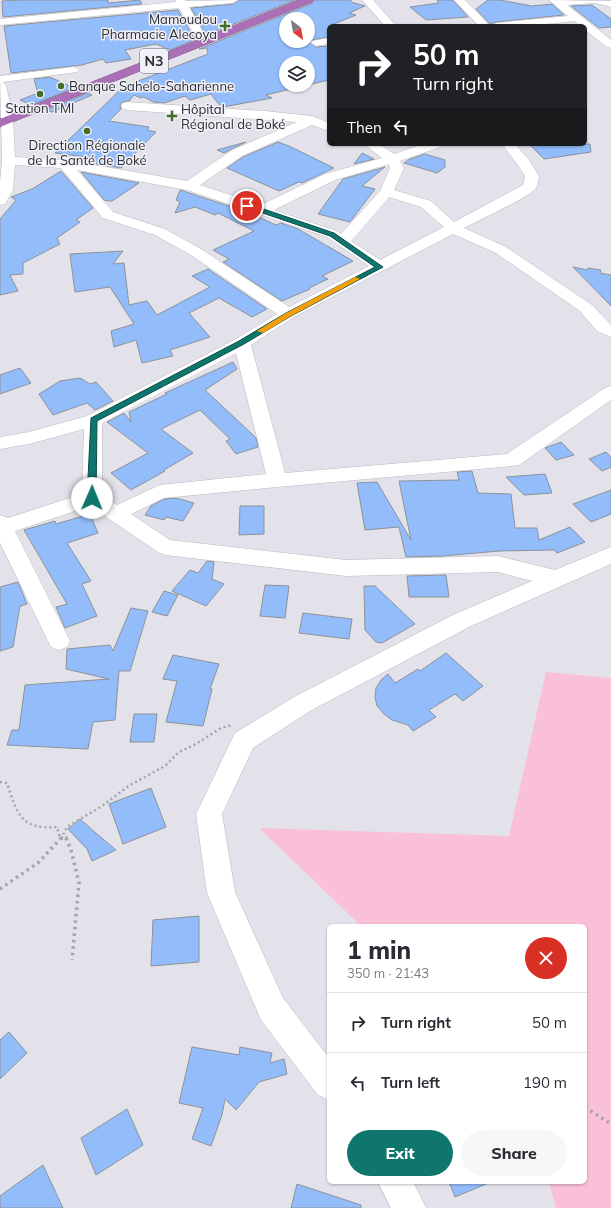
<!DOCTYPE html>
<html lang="en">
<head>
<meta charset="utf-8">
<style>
	:root { --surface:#fff; --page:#f7f7f7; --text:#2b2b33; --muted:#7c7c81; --line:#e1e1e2; --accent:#0f766e }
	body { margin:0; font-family:Mulish,sans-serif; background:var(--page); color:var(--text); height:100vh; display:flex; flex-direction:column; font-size:15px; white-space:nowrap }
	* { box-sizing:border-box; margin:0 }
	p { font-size:13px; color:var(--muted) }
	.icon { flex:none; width:22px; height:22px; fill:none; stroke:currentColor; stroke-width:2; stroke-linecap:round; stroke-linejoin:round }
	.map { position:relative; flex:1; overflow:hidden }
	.panel { position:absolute; left:327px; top:924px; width:260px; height:260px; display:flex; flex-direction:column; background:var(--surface); border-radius:6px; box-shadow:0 1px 3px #0004 }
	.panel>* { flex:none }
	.top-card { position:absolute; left:327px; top:24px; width:260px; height:122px; border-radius:6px; box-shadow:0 1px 3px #0004; background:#202124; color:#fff; overflow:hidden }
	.needle { width:26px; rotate:149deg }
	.buttons { position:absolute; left:279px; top:12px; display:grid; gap:8px }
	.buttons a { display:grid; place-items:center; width:36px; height:36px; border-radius:50%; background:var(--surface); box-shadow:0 1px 3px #0004; font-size:20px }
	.pin { position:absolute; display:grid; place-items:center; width:34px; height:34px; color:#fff; margin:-17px; border:2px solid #fff; border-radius:50%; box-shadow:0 1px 4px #0007 }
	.me { position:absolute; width:44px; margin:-22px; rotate:1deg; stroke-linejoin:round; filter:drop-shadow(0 0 3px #0008) }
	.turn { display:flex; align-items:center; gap:14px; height:84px; padding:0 20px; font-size:18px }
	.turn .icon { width:52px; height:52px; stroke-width:2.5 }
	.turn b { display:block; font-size:28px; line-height:34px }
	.then { display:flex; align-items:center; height:38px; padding:0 20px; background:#0003; gap:8px; font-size:15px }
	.round { display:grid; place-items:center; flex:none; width:42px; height:42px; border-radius:21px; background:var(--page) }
	.head { display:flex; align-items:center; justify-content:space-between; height:68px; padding:0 20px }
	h1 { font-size:24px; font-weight:800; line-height:30px }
	.action { display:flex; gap:8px; margin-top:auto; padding:8px 20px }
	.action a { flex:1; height:46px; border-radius:24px; background:var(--accent); color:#fff; font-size:16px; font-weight:800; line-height:46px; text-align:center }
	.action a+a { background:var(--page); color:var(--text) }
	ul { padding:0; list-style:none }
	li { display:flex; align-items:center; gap:12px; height:60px; padding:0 20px; border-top:1px solid var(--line) }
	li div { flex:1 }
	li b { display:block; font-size:15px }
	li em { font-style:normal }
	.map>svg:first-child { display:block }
</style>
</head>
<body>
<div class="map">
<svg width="611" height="1208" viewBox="0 0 611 1208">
	<rect width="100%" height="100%" fill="#e3e2eb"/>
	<!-- green -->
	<path fill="#fac0d8" d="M546,672L611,678V1208H556L549,1182H585V926H361L259,828L509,836Z"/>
	<!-- building -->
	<path fill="#92bcfa" stroke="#8d9299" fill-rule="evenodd" d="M19,0H108V3L140,0L142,4L3,17L2,1Z
		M239,0H295L206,35L191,8L233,4Z
		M314,0H351V2L365,6L349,13L356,15L329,26V37L312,40L310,42L316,47L329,46V80L308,85V63H286V85H307L266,95L272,98L223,107H221L211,94L190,100L185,96L164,103L153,102L144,97L141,98L134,95L129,101L122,102L120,105L121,109L109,121L149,127L147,130L156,132L121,168L78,161L84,157L55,153L121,89L120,88L208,54L207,48L199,49L313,3ZM286,19H308V41H286Z
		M437,0H453L468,17L426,20L410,7L439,3Z
		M488,0H500L532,6L552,4L564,15L496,22L490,24L476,9Z
		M592,5L611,19V27L599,28L571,6Z
		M178,10L195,40L170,50L156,44L125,50L131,59L106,63L103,59L82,65L11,73L4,26Z
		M50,77L74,88L32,105L20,100L38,93L34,79Z
		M88,93L92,95L52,112L46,110Z
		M246,142L224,153L217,150Z
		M278,142L289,146L334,168L302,183L299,182L279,191L227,168L243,157Z
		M529,144H590L591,152L544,159Z
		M362,153L374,159L354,164Z
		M425,154L445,160V167L437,173L404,163L410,159Z
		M385,167L362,186L375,189L350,222L318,214L343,179Z
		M61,171L93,208L76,220L80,222L57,238L60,244L23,263V274L10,275L18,291L0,295V219L16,200L11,197L32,189Z
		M81,172L139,183L112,201H109L104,200Z
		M180,190L250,213L276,225L281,223L298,229L353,261L322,276L328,279L309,288L310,289L282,301L223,262L229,259L213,250L254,231L218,213L215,215L195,207L175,213L180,202L176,200Z
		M123,251L113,264L124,263L129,305L147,301L157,315L210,287L192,276L208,269L267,309L252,317L219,298L189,313L210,337L170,350L173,356L142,363L136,340L114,347L111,331L134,324L110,287L75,292L70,254Z
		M573,267L587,270L588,268L601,270L600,273L611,275V306Z
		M233,362L237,369L205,390L252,434L256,438L258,447L236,454L226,441L230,439L200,410L161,429L193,453L164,470L165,471L131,490L111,473L148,453L107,422L124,413L131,422L129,412L167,394L165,393Z
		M20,368L31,383L0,394V375Z
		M80,378L90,384L96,382L113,401L95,410L87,403L53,415L39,394L60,381Z
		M561,442L574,455L556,460L545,448Z
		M606,452L611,457V467L602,471L589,459Z
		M472,471L478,493L511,494L515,528H537L539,540L570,527L585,542L557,553L554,550L499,551L443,556L406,557L399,527L365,530L357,483L377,482L411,540L399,481L459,480L457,472Z
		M545,474L552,493L524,495L506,477Z
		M611,490V514L591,522L573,504Z
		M176,498L194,503L183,521L166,517L164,520L145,515L151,506L164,499Z
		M240,506H264V534L239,535Z
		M90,514L98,533L67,543L91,581L82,584L97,616L65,628L56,607L67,604L24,530L55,521L56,524Z
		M207,561L214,562L212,579L224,584L206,606L172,591L190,570L198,573Z
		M446,575L449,597H409L407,576Z
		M18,582L27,604L20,606L13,647L0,651V587Z
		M265,585L289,586L285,618L260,616Z
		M364,586H375L415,624L382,643L376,642L365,630Z
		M164,591L178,595L167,616L152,612Z
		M131,608L148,611L130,671H119L115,720L93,722L88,749L7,745L12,730H19L25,685L109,679L66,669L67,649L110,645L113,651Z
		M303,613L352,619L349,639L299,633Z
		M446,653L483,686L463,701L455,694L429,710L436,717L413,731L408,725L392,720L384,714L377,706L375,697L376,688L381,680L388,674L395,683L418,669L420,671Z
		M173,655L219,664L210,689H212L203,726L166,722L177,681L163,679Z
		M134,714H157L154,742H130Z
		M151,788L166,827L123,844L109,804Z
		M80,819L97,834L116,850L92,861L87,849L68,829Z
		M199,916V962L151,966L153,920Z
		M9,1032L27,1053L0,1079V1040Z
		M192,1047L239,1055L240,1047L272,1053L270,1063L284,1059L287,1074L259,1082L236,1110L225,1099L222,1115L211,1146L192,1139L203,1108L179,1103Z
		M127,1109L143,1145L96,1175L81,1138Z
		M43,1165L63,1208H0V1196Z
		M449,1182H491L455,1197Z
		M297,1184L361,1205V1208H291Z"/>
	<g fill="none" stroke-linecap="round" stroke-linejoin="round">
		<!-- minor casing -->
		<g stroke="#babac2" stroke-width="1">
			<path id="minor" d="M175,0H185L186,1L238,0L233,3L189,7L208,41L203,44L198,41L179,8L0,25V19L176,2Z
				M362,0H373L396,26H385Z
				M454,0H465L490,26H479Z
				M549,0L611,1V7L595,3L567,5L611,40V48L607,47L585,30V26H580L575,21L528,26H491L496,23L568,16Z
				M329,38V44L316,46L311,43L312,41Z
				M73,67L77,68L79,70L77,72L3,82L6,85L13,119L15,157L65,160L187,181L232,150L297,122L127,110L123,109L121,106L123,103L127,102L265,111L312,116L329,123V131L312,125L242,156L200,185L261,205L325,174L382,158L364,144H379L394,154L423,144H441L440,147L400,161L404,168L394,190L431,201L454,222L523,185L525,176L518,165L502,144H515L529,160L539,176C538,180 538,185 536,188C531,196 476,222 464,228L506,247L592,305L611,325V337L597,331L580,311L496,253L453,234L294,317L251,345L285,473L507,454L605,388L611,386V400L519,465L512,466L277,487L164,498L131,514L170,540L346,560L498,556L555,570L611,547V564L471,626L310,711L253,748L222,814L235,892L283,998L329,1058V1100L318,1095L261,1020L207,893L196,814L235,733L294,697L455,614L532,581L498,572L346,576L165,555L158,552L90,506L15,531L70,641L67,647L59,650L51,647L0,543V515L8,518L82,494L84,429L29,444L0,449V437L29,432L87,416L236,339L277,314L191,255L155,235L103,218L61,168L15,165L13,190L5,204L0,205V182L2,161L0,76ZM389,164L390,168L380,191L341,234L337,231L274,210L335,180ZM77,170L187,190L327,237L369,266L289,307L201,249L165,229L113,212ZM389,197L421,207L444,227L380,260L351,241ZM236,353L266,474L160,485L117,505L102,495V423Z
				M378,1182H413L426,1208H391Z"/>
		</g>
		<!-- highway casing -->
		<g stroke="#7e5887" stroke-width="1">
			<path id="highway" d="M299,0H313L312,2L0,127V119Z"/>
		</g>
		<!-- path-far1 -->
		<path stroke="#a4a4ab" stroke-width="2.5" stroke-dasharray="2 3" stroke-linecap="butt" d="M0,782L7,783C17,813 20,830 57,827L60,838
			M61,838L66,837L67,839
			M61,839L67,827L102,806L130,785L165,766L179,752L196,744L221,728L232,725"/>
		<!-- path -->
		<path stroke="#a4a4ab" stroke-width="3.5" stroke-dasharray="2.5 4" stroke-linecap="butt" d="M61,838H63
			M66,838L71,850L79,883L72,960
			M0,889L39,862L61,838
			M585,1107L611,1124"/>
		<!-- minor -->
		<use href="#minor" fill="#fff" fill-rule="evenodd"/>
		<!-- highway -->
		<use href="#highway" fill="#aa6fb6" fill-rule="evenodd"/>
	</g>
	<!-- route -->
	<path fill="#0f766e" stroke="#0a4d48" d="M245,204H249L334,233L383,267L291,316L244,344L97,421L96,498L94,500H89L87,498L91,418L239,341L286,313L375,267L330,236L245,207Z"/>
	<!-- slow -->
	<path fill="#f59e0b" d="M355,277L360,279L291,316L263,333L257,331L286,313Z"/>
	<!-- markers -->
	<g fill="#456d28" stroke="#f0f0f8" stroke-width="1.5">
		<path d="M223 20h4v4h4v4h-4v4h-4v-4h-4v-4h4z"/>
		<circle cx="61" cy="86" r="4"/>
		<circle cx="40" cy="94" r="4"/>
		<path d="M170 110h4v4h4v4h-4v4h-4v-4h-4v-4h4z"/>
		<circle cx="87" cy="131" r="4"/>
	</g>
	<g text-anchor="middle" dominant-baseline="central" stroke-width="3" stroke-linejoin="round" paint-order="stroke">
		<!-- far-poi labels -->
		<g font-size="13" fill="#2d2d30" stroke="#f0f0f8" text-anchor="start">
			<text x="217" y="19" text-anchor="end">Mamoudou<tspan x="217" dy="15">Pharmacie Alecoya</tspan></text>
			<text x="69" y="86">Banque Sahelo-Saharienne</text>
			<text x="40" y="108" text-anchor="middle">Station TMI</text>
			<text x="181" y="109">Hôpital<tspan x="181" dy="15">Régional de Boké</tspan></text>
			<text x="87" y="145" text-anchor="middle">Direction Régionale<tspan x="87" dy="15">de la Santé de Boké</tspan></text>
		</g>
		<!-- shield labels -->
		<rect fill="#f0f0f8" stroke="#68686c" stroke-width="1" x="140" y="49" width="28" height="24" rx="3"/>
		<g font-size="14" font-weight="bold" fill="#2d2d30">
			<text x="154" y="61">N3</text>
		</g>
	</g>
</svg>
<div class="buttons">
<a><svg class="needle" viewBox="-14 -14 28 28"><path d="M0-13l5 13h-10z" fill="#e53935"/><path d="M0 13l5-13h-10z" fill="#7c7c81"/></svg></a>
<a><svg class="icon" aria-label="layers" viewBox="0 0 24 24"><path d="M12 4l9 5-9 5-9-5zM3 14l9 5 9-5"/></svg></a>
</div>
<div class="pin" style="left:247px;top:206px;background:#d93025"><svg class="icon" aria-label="arrive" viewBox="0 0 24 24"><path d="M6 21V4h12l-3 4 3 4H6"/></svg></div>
<svg class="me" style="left:92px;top:498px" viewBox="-20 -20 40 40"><circle r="19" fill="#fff"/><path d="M0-13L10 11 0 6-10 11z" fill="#0f766e"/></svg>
<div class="top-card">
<div class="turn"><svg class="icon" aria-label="right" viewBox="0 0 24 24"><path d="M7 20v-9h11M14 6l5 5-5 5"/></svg><div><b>50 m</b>Turn right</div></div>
<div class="then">Then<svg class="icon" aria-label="left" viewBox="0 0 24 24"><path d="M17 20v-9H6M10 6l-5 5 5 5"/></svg></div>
</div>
<section class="panel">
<div class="head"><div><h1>1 min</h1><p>350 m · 21:43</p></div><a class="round" style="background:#d93025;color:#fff"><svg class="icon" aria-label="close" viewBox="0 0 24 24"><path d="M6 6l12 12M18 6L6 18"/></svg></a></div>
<ul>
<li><svg class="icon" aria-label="right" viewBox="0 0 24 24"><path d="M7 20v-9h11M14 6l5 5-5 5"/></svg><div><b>Turn right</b></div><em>50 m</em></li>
<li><svg class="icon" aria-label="left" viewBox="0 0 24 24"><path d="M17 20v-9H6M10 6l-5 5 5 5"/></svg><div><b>Turn left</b></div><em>190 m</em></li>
</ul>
<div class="action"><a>Exit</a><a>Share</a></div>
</section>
</div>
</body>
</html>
